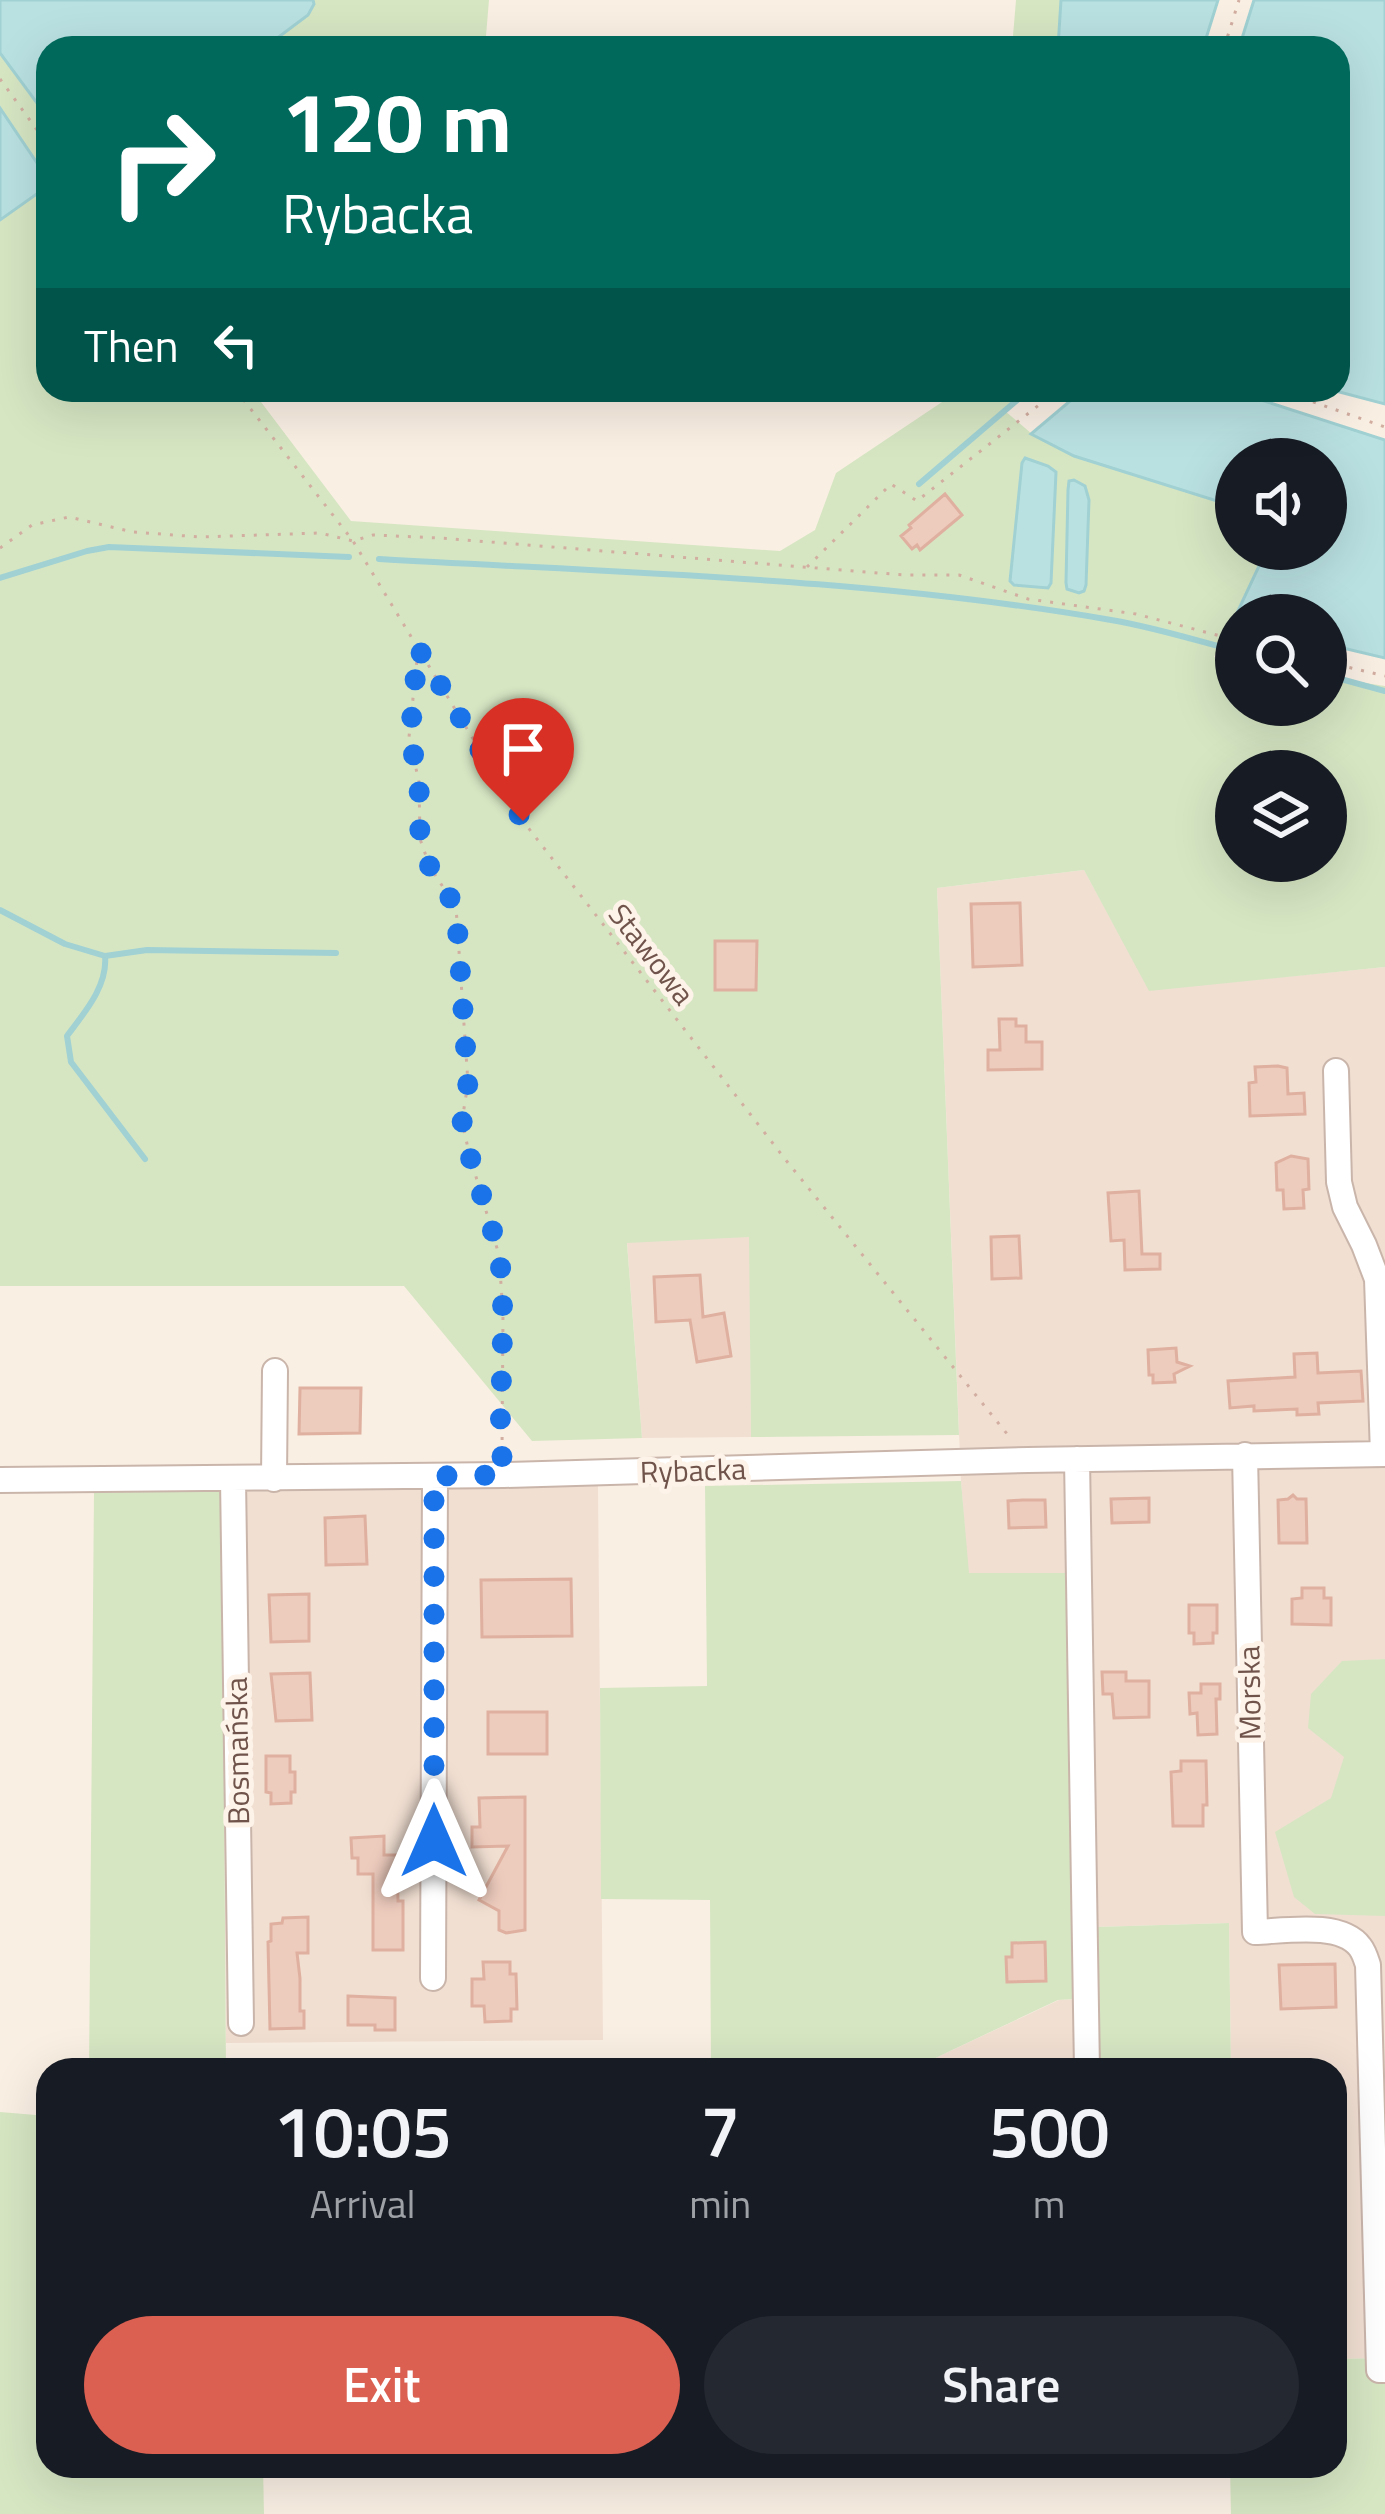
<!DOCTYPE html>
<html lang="en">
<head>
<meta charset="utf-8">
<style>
	:root { --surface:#171b24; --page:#242831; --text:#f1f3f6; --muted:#9ea1a6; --accent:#db6051 }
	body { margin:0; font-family:"Titillium Web",sans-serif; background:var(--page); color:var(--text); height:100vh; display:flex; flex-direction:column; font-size:45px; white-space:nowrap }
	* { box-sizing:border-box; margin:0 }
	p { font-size:39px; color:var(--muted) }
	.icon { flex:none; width:66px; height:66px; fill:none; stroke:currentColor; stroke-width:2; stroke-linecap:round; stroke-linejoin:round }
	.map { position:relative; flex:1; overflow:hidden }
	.sheet { position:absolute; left:36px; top:2058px; width:1311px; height:420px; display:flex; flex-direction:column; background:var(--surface); border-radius:36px; box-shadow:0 12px 48px #0002 }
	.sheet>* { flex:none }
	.banner { position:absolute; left:36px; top:36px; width:1314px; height:366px; border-radius:36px; box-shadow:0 12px 48px #0002; background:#00695c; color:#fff; overflow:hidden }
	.controls { position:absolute; left:1215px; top:438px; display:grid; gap:24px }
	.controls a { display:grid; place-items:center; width:132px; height:132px; border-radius:50%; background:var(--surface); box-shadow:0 12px 48px #0002; font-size:60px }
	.pin { position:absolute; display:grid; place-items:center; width:102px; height:102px; color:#fff; margin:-123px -51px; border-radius:50% 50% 50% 0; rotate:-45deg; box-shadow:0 0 12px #0007 }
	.pin .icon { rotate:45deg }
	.me { position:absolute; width:132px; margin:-66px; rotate:0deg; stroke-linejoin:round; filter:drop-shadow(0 0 9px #0008) }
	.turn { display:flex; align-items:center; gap:42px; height:252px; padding:0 48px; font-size:54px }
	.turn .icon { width:156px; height:156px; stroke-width:2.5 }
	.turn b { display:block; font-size:84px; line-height:102px }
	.then { display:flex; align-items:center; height:114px; padding:0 48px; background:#0003; gap:24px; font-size:45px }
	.eta { display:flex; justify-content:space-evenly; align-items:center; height:204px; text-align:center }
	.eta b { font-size:72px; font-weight:600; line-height:84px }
	.primary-button { display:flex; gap:24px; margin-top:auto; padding:24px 48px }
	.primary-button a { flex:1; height:138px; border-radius:72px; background:var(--accent); color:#fff; font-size:48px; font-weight:600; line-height:138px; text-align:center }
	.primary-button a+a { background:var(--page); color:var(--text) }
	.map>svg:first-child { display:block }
</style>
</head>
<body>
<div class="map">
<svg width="1385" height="2514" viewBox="0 0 1385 2514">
	<rect width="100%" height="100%" fill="#faefe3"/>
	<!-- residential -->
	<path fill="#f1dfd2" d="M1084,870L1150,990L1385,967V1659L1342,1662L1348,1914L1385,1915V2358L1335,2359V2070H1231L1229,1923L1094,1927L968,1573L961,1481L937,888Z
		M750,1236L751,1437L642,1438L627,1242Z
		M222,1485L598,1486L603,2040L226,2043Z
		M1094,1998L1096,2070H929V2061L1059,2000Z"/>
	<!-- green -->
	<path fill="#d6e6c3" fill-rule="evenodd" d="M0,0H489L485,48H48V390H252L351,521L780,551L815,530L836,473L960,390H1029L1005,411L1032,434L1236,507V549H1267L1214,657L1236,662V705H1326V677L1385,686V967L1149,991L1084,870L937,888L959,1435L751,1437L749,1237L627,1243L642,1438L532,1441L404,1286H0ZM1236,771H1326V861H1236Z
		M1016,0H1061L1058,48H1012Z
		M961,1481L969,1573H1087L1095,1927L1229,1923L1231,2070H1096L1093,1998L1058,2000L929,2061V2070H711L710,1900L601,1899L600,1688L707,1686L705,1486Z
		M222,1485L226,2070H89L94,1489Z
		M1385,1659V1916L1315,1914L1294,1897L1275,1832L1331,1798L1344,1757L1308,1728L1311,1694L1342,1661Z
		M0,2112L48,2116V2466H263L264,2514H0Z
		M1385,2358V2514H1231L1230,2466H1335V2359Z"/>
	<!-- water -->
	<path fill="#bae1e2" stroke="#a1d1d3" stroke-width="3" d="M0,0H313L314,4L308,15L264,48H48V118L0,53Z
		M1061,0H1218L1203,48H1058Z
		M1254,0H1385V404L1332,390H1338V48H1239Z
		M0,108L43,172L41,191L0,220Z
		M1083,390H1230L1385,440V658L1326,644V615H1236L1267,549H1326V459H1236V507L1074,456L1031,434Z
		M1025,458L1048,466L1056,472L1051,583L1048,588L1014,585L1010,581L1022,463Z
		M1074,480L1085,486L1089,500L1086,585L1084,591L1079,593L1067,589L1066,583L1068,490L1069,481Z"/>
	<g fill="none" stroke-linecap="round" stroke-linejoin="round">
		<!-- stream -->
		<path stroke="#a1d1d3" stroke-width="6" d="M919,484L1029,390
			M379,559C623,573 870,578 1111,620C1153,627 1195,640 1236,651
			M0,578L87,551L109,547L349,557
			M1326,675L1385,691
			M0,910L65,944L105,956L147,950L336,953
			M105,956C108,986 84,1013 67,1036L71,1062L145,1159"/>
	</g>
	<!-- building -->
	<path fill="#edcbbd" stroke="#dfb09f" stroke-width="3" d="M945,494L962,515L920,550L917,545L912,549L901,536L911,528L909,525Z
		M1020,903L1022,965L973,967L971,904Z
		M715,941H757L756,990H715Z
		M999,1019H1016V1026H1026V1042H1042V1069L988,1070V1050H1000Z
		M1278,1066L1287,1068L1288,1094L1304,1093L1305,1114L1250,1116L1249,1083L1256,1082L1255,1067Z
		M1291,1156L1308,1159L1309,1189L1303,1190L1304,1208L1284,1209L1283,1190H1277L1276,1163Z
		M1139,1191L1142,1254H1160V1269L1125,1270L1124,1240L1111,1241L1108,1193Z
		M1019,1236L1021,1278L992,1279L991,1237Z
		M700,1275L703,1317L724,1313L731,1356L697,1362L690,1320L656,1322L654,1277Z
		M1176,1348L1177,1362L1190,1366L1174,1374L1175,1382L1153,1383V1375H1149L1148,1350Z
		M1317,1353L1318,1373L1361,1371L1363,1401L1318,1403L1319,1414L1297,1415V1409L1254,1411V1406L1230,1408L1228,1381L1295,1377L1294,1354Z
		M300,1388H361L360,1433L299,1434Z
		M1293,1495L1297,1499H1306L1307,1543H1279L1278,1500L1288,1499Z
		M1149,1498V1522L1112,1523L1111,1499Z
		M1022,1500H1045L1046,1527L1009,1528L1008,1501Z
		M365,1516L367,1564L326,1565L325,1518Z
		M571,1579L572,1636L482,1637L481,1580Z
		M1302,1588H1324V1598H1331V1625L1292,1624V1599L1302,1598Z
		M309,1594V1641L271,1642L269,1595Z
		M1189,1605H1217V1633H1213V1643L1194,1644V1633H1189Z
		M1102,1672H1126V1681H1149V1717L1114,1718L1112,1694H1103Z
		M310,1673L312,1720L276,1721L271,1674Z
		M1201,1684H1220V1699H1216L1217,1734L1198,1735L1197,1713L1190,1714L1189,1693H1201Z
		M488,1712H547V1754H488Z
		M266,1756H290V1772H295V1792H291V1803L271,1804V1793L266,1792Z
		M1181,1761H1206L1207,1805H1203V1826H1173L1171,1772L1181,1771Z
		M525,1797V1930L506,1933L499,1930V1911L479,1900L508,1846L472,1847V1827H480L479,1798Z
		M384,1836V1855H397L398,1901H403V1950H373V1874H358V1858H352L351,1838Z
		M308,1917V1953H297L300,1978V2011H304V2028L270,2029L268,1942L271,1941V1924L282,1923L283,1918Z
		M1045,1942L1046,1981L1007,1982L1006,1957H1012V1943Z
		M483,1962H510V1974H516L517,2009H511V2021L485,2022L484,2006H472V1979H484Z
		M1335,1964L1336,2007L1281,2009L1279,1965Z
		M348,1996L395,1998V2030H375V2025H348Z"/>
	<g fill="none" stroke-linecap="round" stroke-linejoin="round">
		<!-- minor casing -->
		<g stroke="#cab5ab" stroke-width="28">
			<path id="minor" d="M1336,1071L1339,1182L1345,1207L1364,1245L1377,1279L1383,1454
				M1245,1455L1255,1932C1284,1931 1341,1921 1360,1947C1364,1952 1366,1959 1368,1965L1379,2370H1385
				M1077,1459L1087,2070
				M233,1479L241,2023
				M274,1479L275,1371
				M0,1480L504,1475L1028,1460L1385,1454
				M433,1978L435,1476"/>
		</g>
		<!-- path -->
		<path stroke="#d2aea1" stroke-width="3" stroke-dasharray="3 9" stroke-linecap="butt" d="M1224,48L1239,0
			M0,79L48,145
			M236,390L353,541L523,821L785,1159L1012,1440
			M1279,390L1385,427
			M0,548L32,525L69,517L133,532L200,537L320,533L353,541L373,535L440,538L904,575H959L1028,599L1136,614L1236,640
			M807,567L891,484L917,501L1058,390
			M418,650L409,737L419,782L420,839L430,867L456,907L468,1083L462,1121L469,1153L499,1255L503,1314L502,1451
			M1326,662L1385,676"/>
		<!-- minor -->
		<use href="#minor" stroke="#fff" stroke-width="24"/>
	</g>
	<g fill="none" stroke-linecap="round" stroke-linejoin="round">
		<!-- route -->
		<path stroke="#1a73e8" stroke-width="21" stroke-dasharray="0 37.8" d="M434,1841V1476L504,1475L500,1438L503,1314L500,1256L469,1153L462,1121L468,1083L456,907L430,867L420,839L419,782L410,737L418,648L523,821"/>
	</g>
	<g text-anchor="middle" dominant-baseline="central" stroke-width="10" stroke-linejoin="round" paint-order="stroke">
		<!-- street labels -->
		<g font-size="30" fill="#70544b" stroke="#fdf3e9">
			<text transform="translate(652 954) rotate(52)">Stawowa</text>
			<text transform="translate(693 1470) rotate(-2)">Rybacka</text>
			<text transform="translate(1249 1693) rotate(-91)">Morska</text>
			<text transform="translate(237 1751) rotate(-91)">Bosmańska</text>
		</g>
	</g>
</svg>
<div class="controls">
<a><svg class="icon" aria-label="sound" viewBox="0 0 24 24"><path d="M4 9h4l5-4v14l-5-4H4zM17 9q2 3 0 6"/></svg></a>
<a><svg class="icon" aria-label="search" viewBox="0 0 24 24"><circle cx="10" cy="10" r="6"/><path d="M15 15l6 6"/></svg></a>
<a><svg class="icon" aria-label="layers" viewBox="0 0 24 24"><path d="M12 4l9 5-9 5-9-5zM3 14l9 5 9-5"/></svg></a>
</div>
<div class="pin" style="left:523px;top:821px;background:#d93025"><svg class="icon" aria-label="arrive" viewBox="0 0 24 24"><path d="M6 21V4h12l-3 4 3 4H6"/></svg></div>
<svg class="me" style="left:434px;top:1841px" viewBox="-20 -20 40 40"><path d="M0-17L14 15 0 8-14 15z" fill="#1a73e8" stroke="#fff" stroke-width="4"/></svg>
<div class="banner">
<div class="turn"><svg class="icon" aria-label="right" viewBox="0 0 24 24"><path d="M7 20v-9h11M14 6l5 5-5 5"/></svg><div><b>120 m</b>Rybacka</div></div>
<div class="then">Then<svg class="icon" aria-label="left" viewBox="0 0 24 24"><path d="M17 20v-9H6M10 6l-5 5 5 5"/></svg></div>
</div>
<section class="sheet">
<div class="eta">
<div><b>10:05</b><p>Arrival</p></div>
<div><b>7</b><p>min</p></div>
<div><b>500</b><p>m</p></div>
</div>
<div class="primary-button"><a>Exit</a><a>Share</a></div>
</section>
</div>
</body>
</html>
